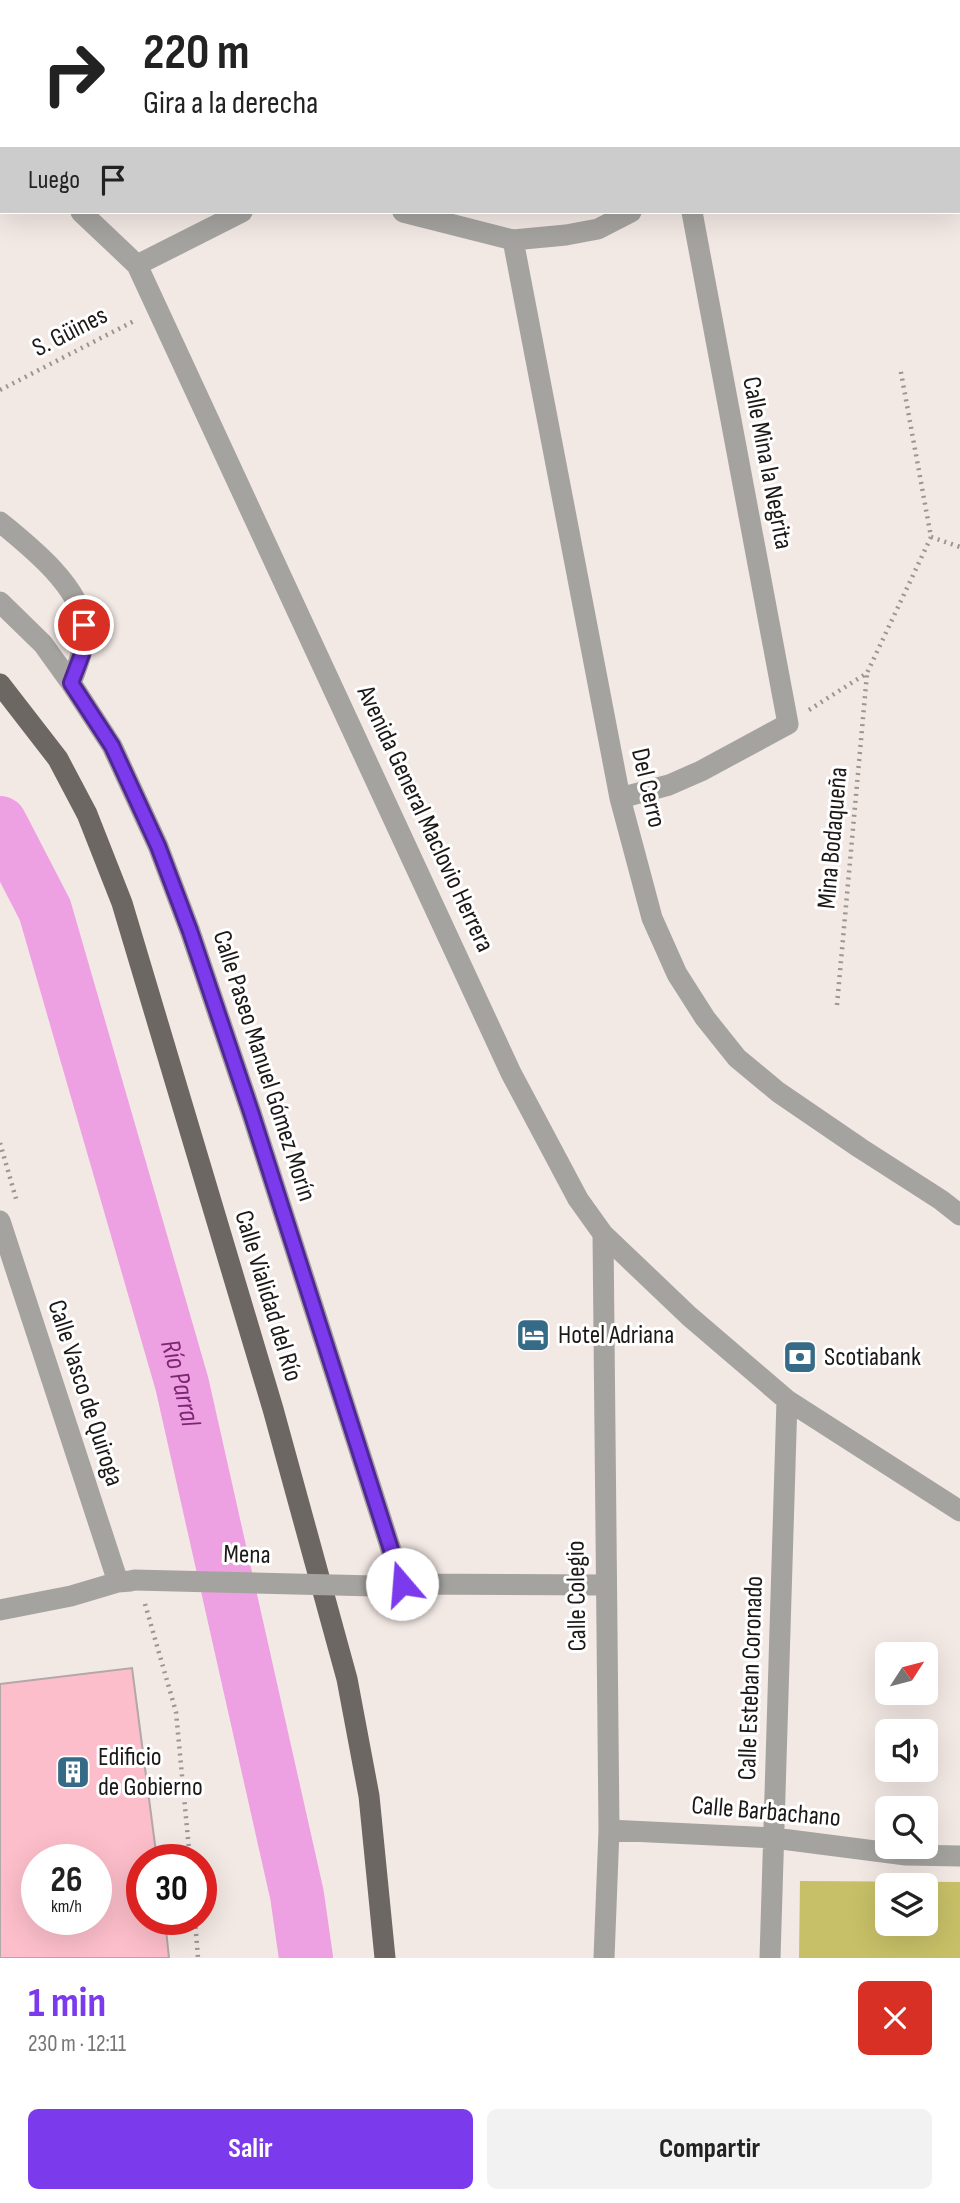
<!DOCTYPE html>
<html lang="es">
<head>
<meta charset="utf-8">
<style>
	:root { --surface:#fff; --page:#f2f2f2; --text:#222; --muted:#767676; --accent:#7c3aed }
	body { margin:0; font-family:"Sofia Sans Condensed",sans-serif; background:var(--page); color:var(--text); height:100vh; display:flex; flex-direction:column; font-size:26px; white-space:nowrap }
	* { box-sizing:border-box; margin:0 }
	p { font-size:23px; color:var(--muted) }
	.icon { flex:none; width:38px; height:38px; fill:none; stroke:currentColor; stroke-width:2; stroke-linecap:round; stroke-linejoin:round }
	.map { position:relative; height:1958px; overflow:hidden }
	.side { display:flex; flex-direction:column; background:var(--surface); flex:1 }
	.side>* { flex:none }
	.banner { position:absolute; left:0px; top:0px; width:961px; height:214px; box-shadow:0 7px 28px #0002; background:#fff; color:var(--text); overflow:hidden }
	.needle { width:46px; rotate:54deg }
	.buttons { position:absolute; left:875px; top:1642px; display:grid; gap:14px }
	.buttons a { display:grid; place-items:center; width:63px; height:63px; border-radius:10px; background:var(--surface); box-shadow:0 7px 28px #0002; font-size:35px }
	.speed { position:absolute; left:21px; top:1844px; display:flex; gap:14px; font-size:35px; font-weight:700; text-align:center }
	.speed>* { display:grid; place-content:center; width:91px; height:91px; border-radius:50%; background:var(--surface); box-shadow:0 7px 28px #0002; line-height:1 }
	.speed small { font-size:18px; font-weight:400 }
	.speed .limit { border:10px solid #d22; background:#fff; color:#111 }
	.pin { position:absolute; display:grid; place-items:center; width:60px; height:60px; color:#fff; margin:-30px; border:4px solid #fff; border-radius:50%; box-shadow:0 2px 7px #0007 }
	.me { position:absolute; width:77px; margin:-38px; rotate:342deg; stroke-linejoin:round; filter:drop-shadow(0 0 5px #0008) }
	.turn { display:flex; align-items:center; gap:24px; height:147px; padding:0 28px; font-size:32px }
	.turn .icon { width:91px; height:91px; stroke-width:2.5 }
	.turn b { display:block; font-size:49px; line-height:60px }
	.then { display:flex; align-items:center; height:66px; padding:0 28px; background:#0003; gap:14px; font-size:26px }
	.round { display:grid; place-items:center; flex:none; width:74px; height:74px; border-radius:10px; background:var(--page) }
	.summary { display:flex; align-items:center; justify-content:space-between; height:119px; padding:0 28px }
	h1 { font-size:42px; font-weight:700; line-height:52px; color:var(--accent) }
	.button { display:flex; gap:14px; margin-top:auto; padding:14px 28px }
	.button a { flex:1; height:80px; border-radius:10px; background:var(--accent); color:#fff; font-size:28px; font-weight:700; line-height:80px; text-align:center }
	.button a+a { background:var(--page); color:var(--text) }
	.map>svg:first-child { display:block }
</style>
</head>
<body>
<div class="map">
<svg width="960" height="1958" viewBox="0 0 960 1958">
	<rect width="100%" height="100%" fill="#f2e8e4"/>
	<!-- green -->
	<path fill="#c7c068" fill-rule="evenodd" d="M800,1881L960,1882V1958H799ZM887,1885H926V1923H887Z"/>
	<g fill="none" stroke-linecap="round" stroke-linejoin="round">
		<!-- river -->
		<path stroke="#eea1e2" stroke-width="54" id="s1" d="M0,823L45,910L182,1384L297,1895L306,1958"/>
	</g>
	<!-- building -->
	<path fill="#fcbeca" stroke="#b2a7a9" stroke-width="2" fill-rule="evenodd" d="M0,0H39L2,2L0,40Z
		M132,1668L157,1860H142V1920H165L169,1958H0V1684ZM37,1860H96V1920H37Z"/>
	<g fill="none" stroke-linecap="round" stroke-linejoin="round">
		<!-- path -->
		<path stroke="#9c9592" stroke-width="4.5" stroke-dasharray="2 5" stroke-linecap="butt" d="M0,390L136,320
			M931,537L960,547
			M809,710L867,673L931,537L900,367
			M837,1005L867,674
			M0,1143L17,1202
			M145,1604L176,1712L190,1860
			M195,1920L198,1958"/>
		<!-- minor -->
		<path stroke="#a5a39f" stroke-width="21" d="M180,0V2
			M686,0L688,2
			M844,0L846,2
			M275,2L277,0
			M761,2L763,0
			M807,2L808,0
			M959,73L960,72
			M0,142L2,143
			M0,197H2
			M81,212L137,265L511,1073L578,1199L603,1234L689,1316L787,1400L960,1511
			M403,212L513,240L566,235L598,229L631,212
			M513,240L620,798L652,918L677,974L705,1018L737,1058L778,1092L860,1148L941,1200L960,1215
			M137,265L242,212
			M0,522C29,546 79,585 84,625C86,645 78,665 71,683
			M0,602L43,644L71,683L112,746L158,846L190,931L251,1112L402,1584
			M620,798L669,785L701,771L788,724L692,212
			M0,1221L118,1582
			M603,1234L609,1830L604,1958
			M374,1586L402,1584L605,1585
			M0,1610L71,1596L118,1582L131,1581
			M609,1830L774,1838L906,1855L960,1856
			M770,1958L787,1400"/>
		<!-- major -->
		<path stroke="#6c6762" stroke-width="21" d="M0,684L58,759L87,814L122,903L273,1409L347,1679L369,1796L385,1958"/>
		<!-- minor-bridge -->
		<path stroke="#a5a39f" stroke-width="21" d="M134,1580L374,1586"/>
	</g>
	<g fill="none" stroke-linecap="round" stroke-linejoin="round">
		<!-- route casing -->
		<g stroke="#51269a" stroke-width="18">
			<path id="route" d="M84,625L82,654L71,683L112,746L158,846L190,931L251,1112L402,1584"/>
		</g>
		<!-- route -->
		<use href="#route" stroke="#7c3aed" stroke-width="12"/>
	</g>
	<!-- icons -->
	<defs>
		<g id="hotel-square" transform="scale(1.75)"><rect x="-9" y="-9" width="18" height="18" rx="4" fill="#366b87" stroke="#fff"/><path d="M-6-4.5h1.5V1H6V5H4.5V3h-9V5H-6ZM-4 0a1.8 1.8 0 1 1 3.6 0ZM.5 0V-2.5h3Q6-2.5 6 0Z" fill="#fff"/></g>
		<g id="bank-square" transform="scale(1.75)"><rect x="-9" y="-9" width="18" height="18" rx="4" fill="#366b87" stroke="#fff"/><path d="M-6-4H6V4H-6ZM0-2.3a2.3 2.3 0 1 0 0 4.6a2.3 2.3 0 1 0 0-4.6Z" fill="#fff"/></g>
		<g id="building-square" transform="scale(1.75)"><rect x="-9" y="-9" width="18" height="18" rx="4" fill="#366b87" stroke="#fff"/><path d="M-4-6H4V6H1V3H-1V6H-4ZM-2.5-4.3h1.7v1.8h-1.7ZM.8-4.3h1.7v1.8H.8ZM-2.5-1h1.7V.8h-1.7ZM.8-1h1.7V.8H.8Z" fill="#fff"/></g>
	</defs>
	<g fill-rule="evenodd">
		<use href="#hotel-square" x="533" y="1335"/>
		<use href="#bank-square" x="800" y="1357"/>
		<use href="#building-square" x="73" y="1772"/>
	</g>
	<g text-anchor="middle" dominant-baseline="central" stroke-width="6" stroke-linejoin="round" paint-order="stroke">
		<!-- street labels -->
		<g font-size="26" fill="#1c1817" stroke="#fff">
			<text transform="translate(70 332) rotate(-27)">S. Güines</text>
			<text transform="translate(767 463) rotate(79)">Calle Mina la Negrita</text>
			<text transform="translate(648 788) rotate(77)">Del Cerro</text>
			<text transform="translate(425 819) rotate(65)">Avenida General Maclovio Herrera</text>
			<text transform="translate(833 838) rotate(-85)">Mina Bodaqueña</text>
			<text transform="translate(264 1066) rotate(72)">Calle Paseo Manuel Gómez Morín</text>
			<text transform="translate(268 1296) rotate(73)">Calle Vialidad del Río</text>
			<text transform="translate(85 1393) rotate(72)">Calle Vasco de Quiroga</text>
			<text transform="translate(247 1555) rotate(1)">Mena</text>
			<text transform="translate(577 1596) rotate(-91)">Calle Colegio</text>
			<text transform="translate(751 1678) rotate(-88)">Calle Esteban Coronado</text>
			<text transform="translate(766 1812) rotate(5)">Calle Barbachano</text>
		</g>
		<!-- poi labels -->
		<g font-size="26" fill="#1c1817" stroke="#fff" text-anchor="start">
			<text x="558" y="1335">Hotel Adriana</text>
			<text x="824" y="1357">Scotiabank</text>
			<text x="98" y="1757">Edificio<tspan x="98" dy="30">de Gobierno</tspan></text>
		</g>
		<!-- water labels -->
		<g font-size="28" font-style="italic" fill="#7d2674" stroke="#fff">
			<text stroke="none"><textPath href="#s1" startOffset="590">Río Parral</textPath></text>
		</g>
	</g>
</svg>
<div class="buttons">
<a><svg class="needle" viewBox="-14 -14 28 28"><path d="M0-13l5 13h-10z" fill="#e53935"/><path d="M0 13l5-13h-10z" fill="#767676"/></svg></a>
<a><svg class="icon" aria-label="sound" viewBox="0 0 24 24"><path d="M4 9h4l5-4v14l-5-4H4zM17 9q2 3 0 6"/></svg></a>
<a><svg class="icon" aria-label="search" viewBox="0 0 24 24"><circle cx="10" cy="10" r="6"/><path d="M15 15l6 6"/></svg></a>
<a><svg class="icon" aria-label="layers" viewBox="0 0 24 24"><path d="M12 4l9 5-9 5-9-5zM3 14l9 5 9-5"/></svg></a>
</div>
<div class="speed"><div>26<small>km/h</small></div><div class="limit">30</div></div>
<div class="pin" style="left:84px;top:625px;background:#d93025"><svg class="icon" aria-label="arrive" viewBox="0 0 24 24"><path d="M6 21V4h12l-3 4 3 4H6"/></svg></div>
<svg class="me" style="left:402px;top:1584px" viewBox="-20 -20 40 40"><circle r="19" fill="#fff"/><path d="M0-13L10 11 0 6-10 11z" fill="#7c3aed"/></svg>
<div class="banner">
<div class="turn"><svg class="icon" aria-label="right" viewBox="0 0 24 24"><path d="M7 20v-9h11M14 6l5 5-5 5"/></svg><div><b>220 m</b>Gira a la derecha</div></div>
<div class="then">Luego<svg class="icon" aria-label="arrive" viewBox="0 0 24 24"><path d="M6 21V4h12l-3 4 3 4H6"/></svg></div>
</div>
</div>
<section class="side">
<div class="summary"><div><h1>1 min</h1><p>230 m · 12:11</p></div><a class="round" style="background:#d93025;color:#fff"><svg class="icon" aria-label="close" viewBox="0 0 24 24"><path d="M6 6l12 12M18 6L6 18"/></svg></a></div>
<div class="button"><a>Salir</a><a>Compartir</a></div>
</section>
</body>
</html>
